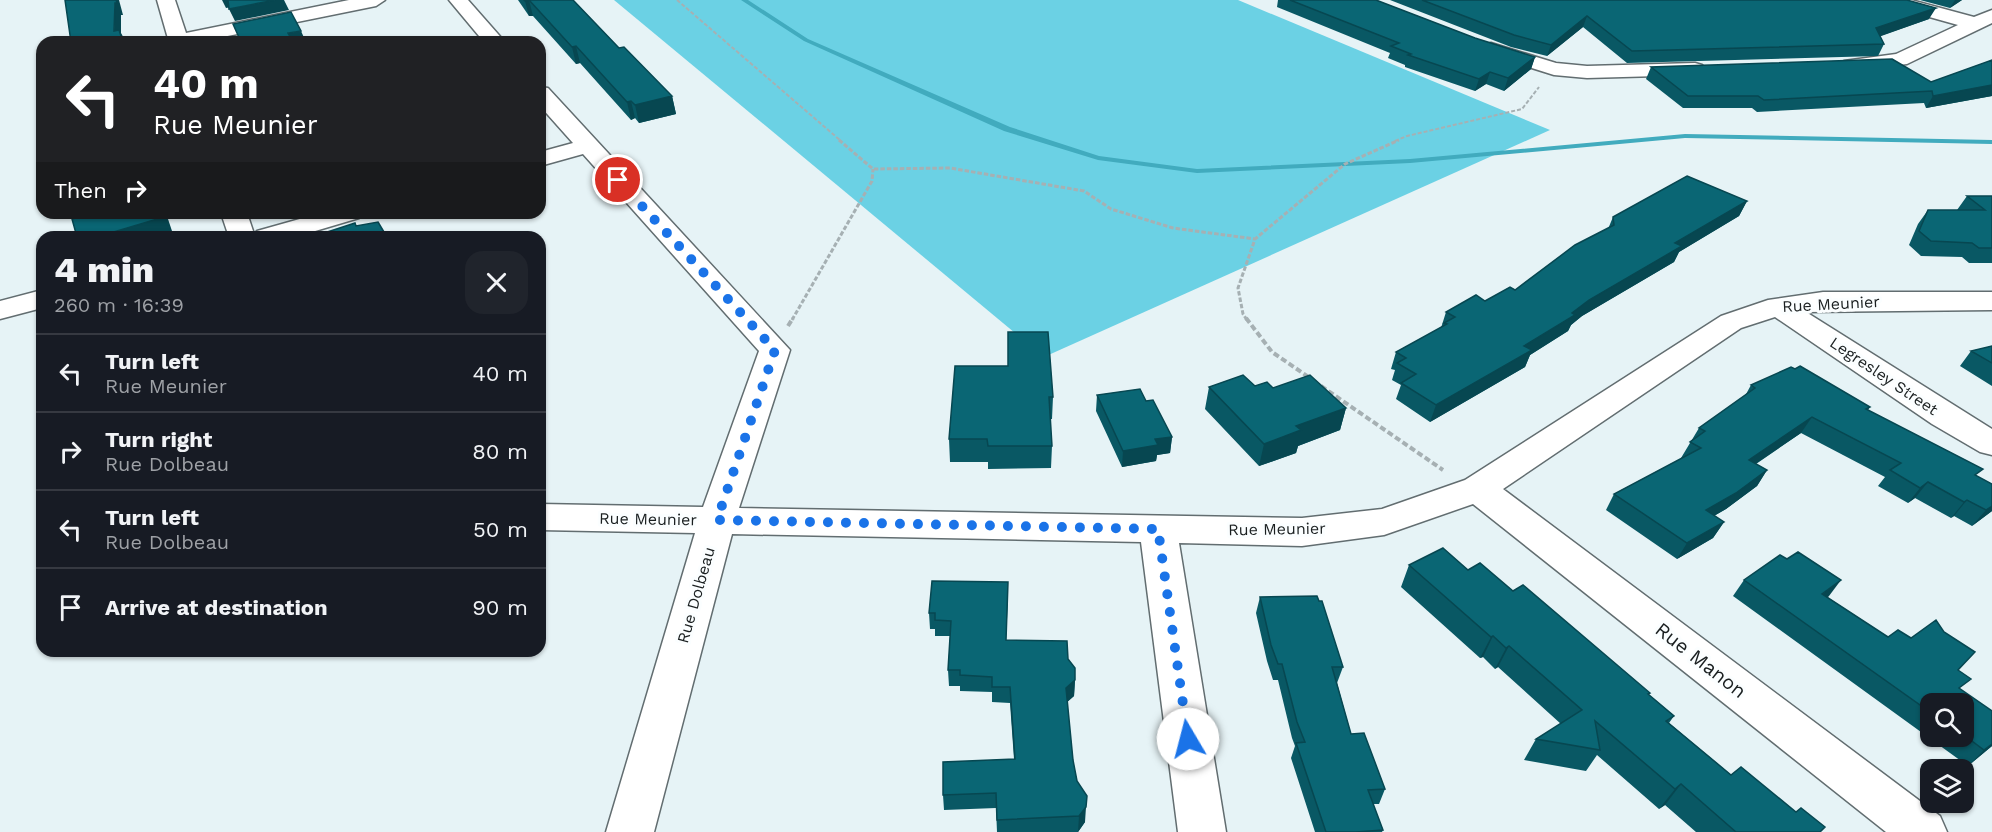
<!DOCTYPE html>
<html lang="en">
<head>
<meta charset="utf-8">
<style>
	:root { --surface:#171b24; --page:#20242c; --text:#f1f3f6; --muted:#9ea1a6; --line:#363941 }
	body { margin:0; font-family:"Work Sans",sans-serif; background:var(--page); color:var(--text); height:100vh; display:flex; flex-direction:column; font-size:22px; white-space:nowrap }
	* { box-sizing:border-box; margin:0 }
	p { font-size:20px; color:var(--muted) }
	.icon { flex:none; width:33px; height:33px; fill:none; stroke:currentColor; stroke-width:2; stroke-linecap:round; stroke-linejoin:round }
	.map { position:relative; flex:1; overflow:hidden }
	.side { position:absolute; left:36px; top:231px; width:510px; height:426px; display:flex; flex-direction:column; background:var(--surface); border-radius:18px; box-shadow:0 2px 4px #0004 }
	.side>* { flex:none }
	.hud { position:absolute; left:36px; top:36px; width:510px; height:183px; border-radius:18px; box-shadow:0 2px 4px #0004; background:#202124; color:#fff; overflow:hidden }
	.buttons { position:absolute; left:1920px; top:693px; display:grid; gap:12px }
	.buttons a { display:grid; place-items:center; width:54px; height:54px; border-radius:12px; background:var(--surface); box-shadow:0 2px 4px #0004; font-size:30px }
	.pin { position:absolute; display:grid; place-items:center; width:51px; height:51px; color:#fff; margin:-26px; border:3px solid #fff; border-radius:50%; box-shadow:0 2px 6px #0007 }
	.me { position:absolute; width:66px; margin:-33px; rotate:352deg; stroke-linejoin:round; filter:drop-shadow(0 0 4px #0008) }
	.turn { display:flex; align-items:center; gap:21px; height:126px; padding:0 18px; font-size:27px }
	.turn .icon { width:78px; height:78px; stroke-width:2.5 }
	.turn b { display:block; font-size:42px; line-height:51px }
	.then { display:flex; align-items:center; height:57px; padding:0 18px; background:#0003; gap:12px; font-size:22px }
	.round { display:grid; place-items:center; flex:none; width:63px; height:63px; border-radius:18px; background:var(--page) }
	.summary { display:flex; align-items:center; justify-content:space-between; height:102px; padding:0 18px }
	h1 { font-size:36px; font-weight:800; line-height:45px }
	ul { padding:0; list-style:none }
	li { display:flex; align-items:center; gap:18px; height:78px; padding:0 18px; border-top:2px solid var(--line) }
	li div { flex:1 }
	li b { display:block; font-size:22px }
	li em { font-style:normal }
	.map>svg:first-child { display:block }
</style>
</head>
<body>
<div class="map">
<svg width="1992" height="832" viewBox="0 0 1992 832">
	<rect width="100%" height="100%" fill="#e6f3f6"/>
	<!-- forest -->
	<path fill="#6bd1e4" d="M614,0H1238L1550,130L1044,357Z"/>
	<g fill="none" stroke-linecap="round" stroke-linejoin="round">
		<!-- stream -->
		<path fill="#41abbe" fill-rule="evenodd" d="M741,0H748L808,39L1010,127L1099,156L1197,169L1410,159L1685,134L1992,140V144L1685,138L1410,163L1197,173L1098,160L1004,131L804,41Z"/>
		<!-- minor casing -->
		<g stroke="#626d70" stroke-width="3">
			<path id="minor" d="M157,0H175L186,33L349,0H385L376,6L198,42H169Z
				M449,0H468L505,42H484Z
				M1881,0H1911L1974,17L1992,10V23L1907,64L1851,71L1844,69L1841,65L1844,61L1896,54L1958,25L1883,4Z
				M1491,43L1556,63L1587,66L1695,63L1702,65L1705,69L1702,73L1695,75L1587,78L1554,75L1484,53L1481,49L1484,45Z
				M540,87L548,88L790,350L739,508L1302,518L1382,509L1465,480L1721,316L1768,300L1823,292H1992V310L1806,312L1992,429V455L1980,452L1932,424L1775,317L1741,328L1503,489L1940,816L1947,832H1886L1473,504L1384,535L1302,546L1179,543L1226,832H1178L1141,542L732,534L654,832H606L695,533L540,530V504L703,507L759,351L583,154L540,166V152L573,143L540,106Z
				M221,213H247L254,234L257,231L321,213H363L359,218L295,237H229Z
				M42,290V308L0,319V301Z"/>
		</g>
		<!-- path-far2 -->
		<path stroke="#a6b0b3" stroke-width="2" stroke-dasharray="4 2" stroke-linecap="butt" d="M677,0L841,141
			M1395,141L1407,136L1522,109L1539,87"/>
		<!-- path-far1 -->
		<path stroke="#a6b0b3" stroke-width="3" stroke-dasharray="4.5 2" stroke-linecap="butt" d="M839,140L873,169L950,168L1084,191L1111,209L1173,228L1255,239
			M792,320L872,181L873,169
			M1247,320L1243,314L1238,288L1255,239L1345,164L1399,140"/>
		<!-- path -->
		<path stroke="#a6b0b3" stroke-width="4" stroke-dasharray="6 3" stroke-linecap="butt" d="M1246,318L1272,352L1310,378
			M788,326L793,318
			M1321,386L1443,470"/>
		<!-- minor -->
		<use href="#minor" fill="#fff" fill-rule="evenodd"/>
	</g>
	<!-- wall -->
	<path fill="#095864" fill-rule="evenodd" d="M518,0H573L619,48L672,96L676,114L639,123L635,118L631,120L580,63L576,64L533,16H529Z
		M1278,0H1376L1475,38L1535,57L1531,69L1504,91L1486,84L1475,91L1405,67V65L1388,58L1390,53L1277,7Z
		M1390,0H1907L1929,19L1880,36L1884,44L1878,56L1627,63L1583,27L1547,56L1511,47Z
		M1920,0H1962L1950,8Z
		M1992,60V96L1926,108L1924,103L1757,112L1752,108H1683L1646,79L1651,67L1931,82Z
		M1967,196H1992V263H1969L1962,257L1921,256L1909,245L1918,224L1928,210H1957Z
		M1747,201L1739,216L1679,252L1674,262L1582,316L1571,325L1568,331L1530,355L1525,367L1430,422L1396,399L1401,385L1392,380L1395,370L1391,369L1396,352L1441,328L1446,312L1485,301L1515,290L1608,229L1613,217Z
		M1008,332L1053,397L1052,419H1050L1052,446L1051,468L988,469V462H950L949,439L1008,366Z
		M1992,346V386L1960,366L1971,351Z
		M1751,385L1870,407L1868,410L1977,476L1992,511L1972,526L1954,516L1951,518L1915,498L1908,503L1878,486L1885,477L1801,433L1756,464L1767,470L1757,486L1726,509L1714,516L1724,522L1713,538L1677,559L1606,510L1614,494L1682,458H1681L1699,428L1745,396Z
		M1255,386L1273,388L1346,408L1340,430L1298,446L1296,453L1259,466L1205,409L1209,387Z
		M1097,395L1146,401L1172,437L1170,453L1157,455L1156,461L1122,467L1096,411Z
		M1409,565L1468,570L1513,591L1649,695L1674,716L1669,723L1731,775L1820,832H1696L1665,805L1659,809L1597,755L1586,771L1524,760L1536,739L1561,724L1498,667L1495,669L1483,657L1480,658L1401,587Z
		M1744,580L1829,596L1827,597L1888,637L1958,670L1960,690L1992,746L1968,766L1733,596ZM1930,704H1964V736H1930Z
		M1260,597L1343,667L1337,683L1351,734L1385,789L1379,804H1373L1383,830L1382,832H1315L1291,758L1295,746L1292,738L1278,680H1273L1267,661L1256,613Z
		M1008,598L1006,640L1068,659L1075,680L1074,696L1067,702L1073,760L1085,822L1078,832H997L996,808L944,810L943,795L1014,759L1010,703L992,702V692L960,691V686H949L948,670L950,636H935V629H930L929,613Z"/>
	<!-- shaded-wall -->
	<path fill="#074751" d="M116,0H119L123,15H121V33L126,42H123L114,31L115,3Z
		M222,0H229L232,7L226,8Z
		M275,0H284L289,10L235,21L229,9Z
		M529,0L533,16H529L525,1Z
		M1955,0H1962L1950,8Z
		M1936,8L1929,19L1870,40L1876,28Z
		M1587,16L1583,27L1547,56L1551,45Z
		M301,31L306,42H292L288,33Z
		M576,46L580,63L576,64L572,47Z
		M1535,57L1531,69L1504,91L1508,78Z
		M1490,72L1486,84L1475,91L1479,79Z
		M1992,85V96L1926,108L1933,96Z
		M672,96L676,114L639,123L635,105Z
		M631,101L635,118L631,120L627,102Z
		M1747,201L1739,216L1679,252L1674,262L1582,316L1571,325L1568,331L1530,355L1525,367L1430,422L1436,405L1572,313L1589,300L1675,243Z
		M163,213H166L172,231L153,237H97Z
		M1346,408L1340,430L1298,446L1296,453L1259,466L1264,444L1296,426Z
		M1812,417L1801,433L1739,475L1749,460Z
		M1172,437L1170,453L1157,455L1156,461L1122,467L1123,451L1155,439Z
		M1767,470L1757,486L1726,509L1696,526L1706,510Z
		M1928,482L1915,498L1908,503L1920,488Z
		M1967,500L1954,516L1951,518L1964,502Z
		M1992,506V511L1972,526L1986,510Z
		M1724,522L1713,538L1677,559L1687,543Z
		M1841,580L1829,596L1810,610L1822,594Z
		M1493,636L1483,657L1480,658L1491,637Z
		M1509,646L1498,667L1495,669L1506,648Z
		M1075,680L1074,696L1065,704L1066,688Z
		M1992,744V746L1968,766L1984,750Z
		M1681,784L1665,805L1659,809L1675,789Z
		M1086,807L1085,822L1078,832L1079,816Z"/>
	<!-- building -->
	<path fill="#0a6674" stroke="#074751" stroke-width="1.5" d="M65,0H116L117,3H115L114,31L119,30L123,42H71Z
		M228,0H275L229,9Z
		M524,0H573L619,48L624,47L672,96L635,105L631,101L627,102L576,46L572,47L529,0L525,1Z
		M1290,0H1376L1475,38L1535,57L1508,78L1490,72L1479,79L1408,55L1411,54L1391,46L1399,43Z
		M1422,0H1907L1936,8L1876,28L1884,44L1632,51L1587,16L1551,45L1514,35Z
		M291,12L301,31L288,33L293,42H241L233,24Z
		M1892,59L1931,82L1992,60V85L1933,96L1932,91L1764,100L1758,96H1688L1651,67Z
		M1687,176L1747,201L1675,243L1682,246L1589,300L1572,313L1575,315L1524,346L1532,350L1436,405L1401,383L1416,374L1397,363L1406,358L1396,352L1447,324L1444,323L1455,317L1446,312L1476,295L1485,301L1510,287L1515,290L1575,245L1614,225L1613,217Z
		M1967,196H1992V248H1979L1972,243L1931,241L1919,231L1928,210H1985Z
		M93,213H163L164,217L97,237H77L72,219Z
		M378,222L387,237H312L355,223L356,226Z
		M1008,332H1048L1053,397H1049L1052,446H988L987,439H949L955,366H1008Z
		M1992,346V363L1971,351Z
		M1800,366L1870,407L1866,409L1983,469L1975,475L1992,484V506L1986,510L1967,500L1964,502L1928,482L1920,488L1890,470L1901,463L1812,417L1749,460L1767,470L1736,493L1706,510L1724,522L1687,543L1614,494L1701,448L1690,442L1705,431L1699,428L1755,388L1751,385L1791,367L1795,369Z
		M1243,375L1255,386L1267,382L1273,388L1310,375L1346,408L1296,426L1301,430L1264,444L1209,387Z
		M1140,389L1146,401L1153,400L1172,437L1155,439L1158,445L1123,451L1097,395Z
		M1443,548L1468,570L1480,563L1513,591L1523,585L1650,693L1648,694L1674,716L1666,721L1731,775L1741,767L1796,812L1801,808L1825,827L1820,832H1736L1681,784L1675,789L1595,721L1600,750L1536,739L1582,710L1509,646L1506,648L1493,636L1491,637L1409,565Z
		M1798,552L1841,580L1822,594L1888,637L1898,630L1911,638L1936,620L1944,632L1975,652L1958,670L1971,679L1959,688L1992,711V744L1984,750L1964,735V704H1930V712L1744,580L1780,555L1787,559Z
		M932,581L1008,582L1006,640L1067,641L1068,659L1075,668V680L1066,688L1073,760L1077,781L1087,796L1086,807L1079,816L997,820L996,793L943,795V762L1015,759L1010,687H992V677L960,675V670H948L951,621L935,620V613H929Z
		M1317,596L1319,601H1322L1343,667H1332L1351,734L1364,733L1385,789L1368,790L1383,830L1356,832H1326L1296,743L1305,742L1297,722L1282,664H1278L1271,645L1260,597Z"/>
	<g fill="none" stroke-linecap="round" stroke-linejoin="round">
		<!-- route -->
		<path stroke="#1a73e8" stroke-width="10" stroke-dasharray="0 18" d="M618,180L775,350L717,520L1158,529L1188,739"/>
	</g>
	<g text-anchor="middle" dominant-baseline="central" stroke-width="6" stroke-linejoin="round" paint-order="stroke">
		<!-- street labels -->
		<g font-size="16" fill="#1a1f20" stroke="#fbfeff">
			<text transform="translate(1831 304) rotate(-3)">Rue Meunier</text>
			<text transform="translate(1884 376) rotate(34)">Legresley Street</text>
			<text transform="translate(648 519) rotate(1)">Rue Meunier</text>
			<text transform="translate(1277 529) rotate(-1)">Rue Meunier</text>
			<text transform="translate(696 595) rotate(-74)">Rue Dolbeau</text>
		</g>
		<!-- near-street labels -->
		<g font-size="20" fill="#1a1f20" stroke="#fbfeff">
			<text transform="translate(1701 660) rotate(38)">Rue Manon</text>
		</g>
	</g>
</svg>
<div class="buttons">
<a><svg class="icon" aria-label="search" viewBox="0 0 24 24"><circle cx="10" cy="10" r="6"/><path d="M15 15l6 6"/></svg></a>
<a><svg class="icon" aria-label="layers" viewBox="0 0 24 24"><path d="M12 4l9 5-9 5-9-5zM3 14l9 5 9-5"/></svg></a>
</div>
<div class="pin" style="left:618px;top:180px;background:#d93025"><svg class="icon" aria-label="arrive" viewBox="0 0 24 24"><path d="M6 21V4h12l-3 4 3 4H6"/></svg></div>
<svg class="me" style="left:1188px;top:739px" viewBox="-20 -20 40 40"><circle r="19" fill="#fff"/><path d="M0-13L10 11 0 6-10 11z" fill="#1a73e8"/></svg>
<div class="hud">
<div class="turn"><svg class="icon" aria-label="left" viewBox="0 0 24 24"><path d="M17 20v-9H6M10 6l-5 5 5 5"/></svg><div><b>40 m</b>Rue Meunier</div></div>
<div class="then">Then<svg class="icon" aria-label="right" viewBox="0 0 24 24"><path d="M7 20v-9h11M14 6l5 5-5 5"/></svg></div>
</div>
<section class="side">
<div class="summary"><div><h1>4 min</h1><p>260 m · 16:39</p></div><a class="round"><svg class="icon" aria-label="close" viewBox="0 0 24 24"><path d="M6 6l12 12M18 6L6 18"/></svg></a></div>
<ul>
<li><svg class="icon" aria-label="left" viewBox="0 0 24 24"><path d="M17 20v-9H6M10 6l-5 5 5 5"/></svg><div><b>Turn left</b><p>Rue Meunier</p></div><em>40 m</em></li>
<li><svg class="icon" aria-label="right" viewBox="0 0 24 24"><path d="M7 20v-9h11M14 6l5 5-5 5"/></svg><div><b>Turn right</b><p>Rue Dolbeau</p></div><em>80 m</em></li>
<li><svg class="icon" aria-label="left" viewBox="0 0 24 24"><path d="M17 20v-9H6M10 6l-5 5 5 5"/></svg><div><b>Turn left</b><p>Rue Dolbeau</p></div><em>50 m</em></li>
<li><svg class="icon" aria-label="arrive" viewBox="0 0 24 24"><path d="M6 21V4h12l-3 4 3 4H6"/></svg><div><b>Arrive at destination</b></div><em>90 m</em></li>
</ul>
</section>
</div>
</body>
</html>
